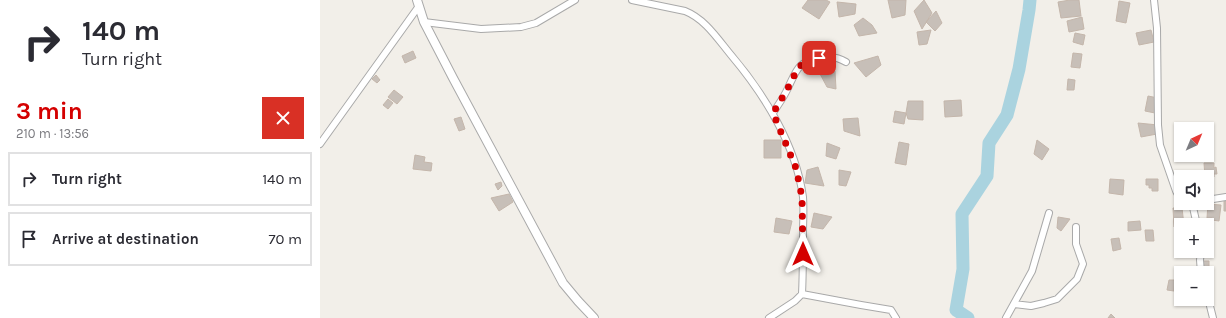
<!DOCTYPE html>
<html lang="en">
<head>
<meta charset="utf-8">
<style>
	:root { --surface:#fff; --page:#f2f2f3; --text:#2b2b33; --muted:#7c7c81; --line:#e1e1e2; --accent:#d40000 }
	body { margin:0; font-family:Karla,sans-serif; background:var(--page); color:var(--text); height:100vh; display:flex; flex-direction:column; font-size:15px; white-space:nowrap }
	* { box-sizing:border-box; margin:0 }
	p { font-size:13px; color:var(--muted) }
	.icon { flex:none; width:22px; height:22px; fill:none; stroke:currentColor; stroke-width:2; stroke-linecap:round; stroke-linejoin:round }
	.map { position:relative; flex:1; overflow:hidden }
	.drawer { display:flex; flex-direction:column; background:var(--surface); width:320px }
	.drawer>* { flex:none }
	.top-card { background:#fff; color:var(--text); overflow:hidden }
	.needle { width:26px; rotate:44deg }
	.controls { position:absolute; left:854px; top:122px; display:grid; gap:8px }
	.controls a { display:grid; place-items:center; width:40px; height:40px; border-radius:0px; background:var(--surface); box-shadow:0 1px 3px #0004; font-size:20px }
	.pin { position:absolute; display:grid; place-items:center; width:34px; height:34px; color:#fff; margin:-17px; border-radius:8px; box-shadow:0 2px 6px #0006 }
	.me { position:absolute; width:44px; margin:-22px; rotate:0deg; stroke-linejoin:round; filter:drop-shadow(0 0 3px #0008) }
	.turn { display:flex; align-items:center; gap:14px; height:84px; padding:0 16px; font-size:18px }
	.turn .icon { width:52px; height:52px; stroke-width:2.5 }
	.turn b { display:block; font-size:28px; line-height:34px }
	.round { display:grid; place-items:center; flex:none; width:42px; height:42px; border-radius:0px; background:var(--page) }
	.headline { display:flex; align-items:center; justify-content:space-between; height:68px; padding:0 16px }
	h1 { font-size:24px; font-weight:700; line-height:30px; color:var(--accent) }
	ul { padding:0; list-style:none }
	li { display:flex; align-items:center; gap:12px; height:54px; margin:0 8px 6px; padding:0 8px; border:2px solid var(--line); border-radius:0px }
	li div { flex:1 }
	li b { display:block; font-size:15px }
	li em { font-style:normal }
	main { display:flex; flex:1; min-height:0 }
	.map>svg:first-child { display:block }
</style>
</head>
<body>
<main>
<section class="drawer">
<div class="top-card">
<div class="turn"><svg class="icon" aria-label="right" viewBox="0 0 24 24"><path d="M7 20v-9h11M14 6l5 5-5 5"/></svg><div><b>140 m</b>Turn right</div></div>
</div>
<div class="headline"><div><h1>3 min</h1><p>210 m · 13:56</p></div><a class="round" style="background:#d93025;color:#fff"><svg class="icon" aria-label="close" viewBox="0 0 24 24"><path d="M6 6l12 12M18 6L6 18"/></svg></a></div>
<ul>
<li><svg class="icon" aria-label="right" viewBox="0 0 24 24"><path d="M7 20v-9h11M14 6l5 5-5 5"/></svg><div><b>Turn right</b></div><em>140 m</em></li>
<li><svg class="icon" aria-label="arrive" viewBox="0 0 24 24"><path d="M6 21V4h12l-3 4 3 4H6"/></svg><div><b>Arrive at destination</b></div><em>70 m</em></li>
</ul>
</section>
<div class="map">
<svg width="906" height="318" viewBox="0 0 906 318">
	<rect width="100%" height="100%" fill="#f2efe9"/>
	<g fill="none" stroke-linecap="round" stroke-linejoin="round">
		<!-- river -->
		<path stroke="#aad3df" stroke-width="13" d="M648,318L636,310L643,269L642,214L667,176L669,143L687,115L699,69L709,10L710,0"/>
	</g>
	<!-- building -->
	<path fill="#c7bfb8" stroke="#c4b6ab" d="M488,0H506L510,2L499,19L482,8Z
		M568,0H586L585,15L572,18Z
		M604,0L612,13L602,29L594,11Z
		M750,0H759L761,16L741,18L738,2Z
		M799,1L810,3L806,23L796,21Z
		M517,2L536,4L535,14L519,17Z
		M616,11L622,23L615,31L606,22Z
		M762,17L764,29L749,32L747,21Z
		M543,18L552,25L557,33L539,36L534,25Z
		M611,30L607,44L599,45L597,32Z
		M831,30L834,42L819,45L816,33Z
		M755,33L765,35L763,45L753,42Z
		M93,51L96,58L85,63L82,56Z
		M753,53L762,54L760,68L751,67Z
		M558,56L561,65L546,77L534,63Z
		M515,71L516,89L507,87L499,72Z
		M56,75L60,80L57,83L52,79Z
		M748,79L755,80L754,90H747Z
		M74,90L83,97L77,104L68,97Z
		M828,96L838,98L835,113L825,111Z
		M68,99L73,103L68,109L63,105Z
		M641,100L642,116L625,117L624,101Z
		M588,101H603V120L588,119L586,113Z
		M575,111L586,113L584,124L573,122Z
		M141,117L145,129L139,131L134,119Z
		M538,118L540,136L524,131L523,119Z
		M818,123L838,125L837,134L821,137Z
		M444,140H461V158H444Z
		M717,140L729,149L722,160L714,154Z
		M892,141L893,151H888L887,154V142Z
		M579,142L589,144L586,165L575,163Z
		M507,143L520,148L516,159L506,156Z
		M95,155L105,157L104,162L112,163L111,171L93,169Z
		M884,163H894V168L896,167L897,174H894V177H885Z
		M498,167L504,186L485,183L487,170Z
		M519,170L531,172L526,186L519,185Z
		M790,179L804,180L803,195L789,193Z
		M826,179H838V191H832V188H829V185H826Z
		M181,182L182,186L178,190L175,184Z
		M189,194L193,202L179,211L171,198Z
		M904,201H906V211H904Z
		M888,204L901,205L899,221L892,220V218H887Z
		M853,208H862L864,225L854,227Z
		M494,213L512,217L503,229L491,227Z
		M738,217L750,219L741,231L737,228Z
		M456,218L472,221L469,234L454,232Z
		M820,221L821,230L808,231V222Z
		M825,230H833L834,241H826Z
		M799,238L801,249L793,251L791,239Z
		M882,261H889V267H882Z
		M849,280H855L854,291L847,290Z
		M791,314L795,318H788Z"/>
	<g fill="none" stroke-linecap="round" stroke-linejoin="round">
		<!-- minor casing -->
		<g stroke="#a9a9a9" stroke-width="8">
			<path id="minor" d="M312,0L365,11C385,19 397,38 411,55C444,94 476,145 483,197C484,209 483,221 483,233C483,254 483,274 482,294L475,301L449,318
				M834,0L837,28L838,125L840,145L856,191L861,200
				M104,22L161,29L201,27L216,23L255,0
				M453,113C458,105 464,97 468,88C477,69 478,61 502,58C511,56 518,57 526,62
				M0,144L99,6
				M887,200L906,197
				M872,203L877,225
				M881,273L880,260L881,251
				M482,294L541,305L571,310L576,318
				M887,294L893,318
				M694,304L711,306L724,303L737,299L757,279L763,264L756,244V227
				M686,318L712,271L729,213"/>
		</g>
		<!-- tertiary casing -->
		<g stroke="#a9a9a9" stroke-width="10">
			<path id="tertiary" d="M97,0L104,22L133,78L243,283L258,301L274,318"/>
		</g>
		<!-- minor -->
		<use href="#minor" stroke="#fff" stroke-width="6"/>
		<!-- tertiary -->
		<use href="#tertiary" stroke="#fff" stroke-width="8"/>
	</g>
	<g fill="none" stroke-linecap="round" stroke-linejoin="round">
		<!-- route -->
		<path stroke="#d40000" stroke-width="7" stroke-dasharray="0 12.6" d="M483,254L482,197L476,168L453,113L467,90L478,68L486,61L499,58"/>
	</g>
</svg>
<div class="controls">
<a><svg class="needle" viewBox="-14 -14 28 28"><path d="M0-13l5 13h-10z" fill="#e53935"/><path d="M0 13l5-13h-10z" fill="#7c7c81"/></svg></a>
<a><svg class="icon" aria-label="sound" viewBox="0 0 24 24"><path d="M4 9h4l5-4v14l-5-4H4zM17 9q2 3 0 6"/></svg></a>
<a>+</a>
<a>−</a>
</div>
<div class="pin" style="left:499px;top:58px;background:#d93025"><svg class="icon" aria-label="arrive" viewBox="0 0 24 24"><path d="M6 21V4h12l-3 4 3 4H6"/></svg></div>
<svg class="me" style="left:483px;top:254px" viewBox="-20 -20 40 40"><path d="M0-17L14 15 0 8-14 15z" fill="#d40000" stroke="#fff" stroke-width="4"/></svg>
</div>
</main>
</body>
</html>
